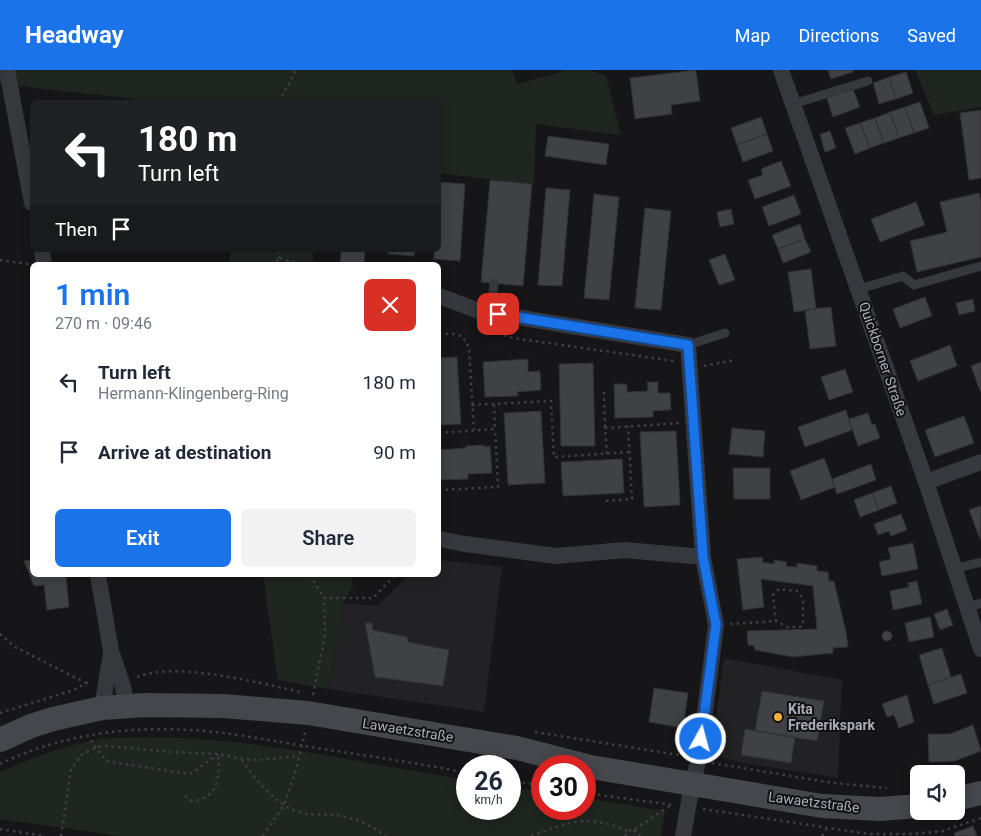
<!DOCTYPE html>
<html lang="en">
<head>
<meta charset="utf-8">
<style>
	:root { --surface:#fff; --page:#f2f2f3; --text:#1f2937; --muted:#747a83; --accent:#1a73e8 }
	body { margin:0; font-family:Roboto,sans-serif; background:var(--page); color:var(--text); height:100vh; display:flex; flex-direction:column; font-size:19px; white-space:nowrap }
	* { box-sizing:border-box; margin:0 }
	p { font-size:16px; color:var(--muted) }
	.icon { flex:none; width:28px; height:28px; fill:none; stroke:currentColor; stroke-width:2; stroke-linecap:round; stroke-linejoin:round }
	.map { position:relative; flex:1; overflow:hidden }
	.sheet { position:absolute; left:30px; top:192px; width:411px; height:315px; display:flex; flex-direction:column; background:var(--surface); border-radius:8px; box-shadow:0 2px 12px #0003 }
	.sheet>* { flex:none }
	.hud { position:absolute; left:30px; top:30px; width:411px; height:152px; border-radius:8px; box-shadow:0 2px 12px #0003; background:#202124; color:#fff; overflow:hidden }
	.buttons { position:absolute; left:910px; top:695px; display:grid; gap:10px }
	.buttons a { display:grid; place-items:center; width:55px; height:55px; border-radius:8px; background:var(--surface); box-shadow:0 2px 12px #0003; font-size:25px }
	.speed { position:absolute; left:456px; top:685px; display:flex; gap:10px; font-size:25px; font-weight:700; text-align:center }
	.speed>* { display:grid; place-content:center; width:65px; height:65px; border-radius:50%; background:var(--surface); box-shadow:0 2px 12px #0003; line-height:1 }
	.speed small { font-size:12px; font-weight:400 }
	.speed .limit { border:8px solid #d22; background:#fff; color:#111 }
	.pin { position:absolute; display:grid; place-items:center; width:42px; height:42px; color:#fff; margin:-21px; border-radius:10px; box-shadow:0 2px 8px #0006 }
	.me { position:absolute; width:55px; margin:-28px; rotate:7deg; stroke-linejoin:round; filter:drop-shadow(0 0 4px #0008) }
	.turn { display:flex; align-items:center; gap:18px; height:105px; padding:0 25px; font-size:22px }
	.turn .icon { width:65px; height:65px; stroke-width:2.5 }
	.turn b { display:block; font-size:35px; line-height:42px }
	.then { display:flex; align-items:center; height:48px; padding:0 25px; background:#0003; gap:10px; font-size:19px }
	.round { display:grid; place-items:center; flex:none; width:52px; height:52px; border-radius:8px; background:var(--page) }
	.head { display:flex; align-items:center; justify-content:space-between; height:85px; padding:0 25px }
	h1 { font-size:30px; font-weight:600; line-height:38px; color:var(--accent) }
	.button { display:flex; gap:10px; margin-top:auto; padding:10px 25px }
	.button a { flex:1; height:58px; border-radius:8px; background:var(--accent); color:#fff; font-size:20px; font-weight:600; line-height:58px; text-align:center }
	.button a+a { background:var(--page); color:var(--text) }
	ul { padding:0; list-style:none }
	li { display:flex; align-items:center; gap:15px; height:70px; padding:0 25px }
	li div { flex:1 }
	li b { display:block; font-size:19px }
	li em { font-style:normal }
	header { display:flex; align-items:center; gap:30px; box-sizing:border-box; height:70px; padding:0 25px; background:var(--accent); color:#fff }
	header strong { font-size:24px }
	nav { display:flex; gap:28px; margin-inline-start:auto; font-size:18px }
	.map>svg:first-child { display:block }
</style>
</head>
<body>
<header>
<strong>Headway</strong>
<nav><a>Map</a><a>Directions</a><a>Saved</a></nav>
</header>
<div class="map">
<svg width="981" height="766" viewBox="0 0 981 766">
	<rect width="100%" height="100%" fill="#161618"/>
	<!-- built -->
	<path fill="#222225" d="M439,490L502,497L484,642L328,619L344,533L377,536L409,505H439Z
		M724,588L842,610L838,708L743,693L711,684Z"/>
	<!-- green -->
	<path fill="#1e261f" d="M0,0H512L518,14L567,0H590L606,6L621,65L536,54L534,115L439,103V32H160L0,14Z
		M915,0H981V37L934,45Z
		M231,180H313V195H229Z
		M263,505H351L353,516L344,533L328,619L278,610Z
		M144,667C253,667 360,693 467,710L468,739H510V717L542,722V739H585V728L665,741L661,766H120L0,749V702C32,688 65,675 101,669C115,667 130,668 144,667Z"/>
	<!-- building -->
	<path fill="#404145" stroke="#303034" d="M696,0L700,31L671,35L672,44L635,49L630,8Z
		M828,0H853V2L831,9Z
		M906,2L913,23L896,29L889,7Z
		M889,7L896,29L879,34L873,13Z
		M852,17L860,37L833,47L826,26Z
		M920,32L929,58L914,63L905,37Z
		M905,37L914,63L899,68L890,42Z
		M981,40V108L969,110L960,43Z
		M890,42L899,68L884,73L875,48Z
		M761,47L767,64L737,75L731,58Z
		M875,48L884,73L870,78L860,53Z
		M860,53L870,78L855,84L845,58Z
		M830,61L836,78L825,82L820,64Z
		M767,64L773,81L743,92L737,75Z
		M548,66L609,74L606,95L545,86Z
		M781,91L791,116L755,129L748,110L763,105L761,99Z
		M490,110L532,114L523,216L481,212Z
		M439,112L465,114L460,191L434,189V180H439Z
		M546,118L570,120L562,216L538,215Z
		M979,123L981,132V187L917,202L910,171L947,162L940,132Z
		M594,124L619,127L609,230L584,228Z
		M794,125L801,144L769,156L762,137Z
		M916,132L925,155L880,172L871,149Z
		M645,138L671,141L661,240L635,238Z
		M731,139L734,154L720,157L717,142Z
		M800,154L805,169L778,179L772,165Z
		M805,169L811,182L783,193L778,179Z
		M341,180H365L364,195H340Z
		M388,180H415L414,186L388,184Z
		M725,184L735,210L719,215L709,190Z
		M811,199L816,239L794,242L788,202Z
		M925,227L932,246L900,258L893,239Z
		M973,229L975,241L959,245L956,233Z
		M831,237L836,276L810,279L805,240Z
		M950,275L957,296L918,311L910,291Z
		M457,287L461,354L439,355V288Z
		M528,289V302L540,301L541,320L517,322L518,326L485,327L483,292Z
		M981,292V321H980L971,296Z
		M593,293L595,376H561L559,294Z
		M845,299L853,322L829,330L821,307Z
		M647,312H658V323H670L671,340L653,341V347L615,348L614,314H627V322L648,321Z
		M846,340L852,360L805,377L798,357Z
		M541,341L545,413L508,415L504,343Z
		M868,343L872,355L875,354L880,368L858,376L849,349Z
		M964,346L974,373L935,387L925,360Z
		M732,358L765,361L763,387L729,384Z
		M676,361L680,435L644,437L640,362Z
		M484,375V377L490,376L492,403L468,404V409L439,410V380L465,378L466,376Z
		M824,388L835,417L801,430L790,401Z
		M622,389L624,423L563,426L561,392Z
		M871,394L876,410L837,424L832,409Z
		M733,398H770V429H734Z
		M891,416L897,433L879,440L872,423Z
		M872,423L879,440L860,447L854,430Z
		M980,436L981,439L980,469L969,440Z
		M901,444L907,460L891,466L889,461L878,465L874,454Z
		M913,473L918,499L882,506L879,492L891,489L888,478Z
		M763,487L762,492L774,494V490L787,492L786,496L797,497V493L817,496V501L828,502L829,511H834L846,562L848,577L833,578V583L793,587L755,580L754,576L748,575L747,561L817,559L813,516L761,509L764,537L743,540L737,489Z
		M32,490V505H66L69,537L47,540L44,515L34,516L24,491Z
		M917,511L922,534L893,540L890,521L909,517L908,513Z
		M947,539L953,555L940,560L934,544Z
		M930,547L934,567L909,572L905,553Z
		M365,553H372L373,560L407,567L408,572L449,580L443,616L375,607Z
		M882 566a5 5 0 1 1 10 0a5 5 0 1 1-10 0Z
		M942,578L951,607L928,615L919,585Z
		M961,604L967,623L934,634L928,615Z
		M654,618L688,623L683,658L649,652Z
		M762,621L824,631L817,671L755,661Z
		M907,625L914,652L899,658L894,645L887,647L882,634Z
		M973,655L981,681L955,691L929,692L928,664H950Z
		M745,659L795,667L791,693L741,685Z
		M973,756L977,766H955L954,763Z"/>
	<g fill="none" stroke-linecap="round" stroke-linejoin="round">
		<!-- path -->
		<path stroke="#3d3f44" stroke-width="2.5" stroke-dasharray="2.5 4" stroke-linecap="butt" d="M279,32L296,0
			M279,180L280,195
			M280,188L302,195
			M0,190L28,194
			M271,195L280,188
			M486,258L490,261L513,268L674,291
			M439,264C455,264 462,261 469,278L474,360
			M704,296L734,290
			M604,322L605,358
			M472,335L551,331L554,387L630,382
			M439,363L495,359L494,334
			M607,384L605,358L680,353
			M439,420L498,417L495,359
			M606,431L632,429L628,356
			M310,505L324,528
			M730,554L776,551L773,525L779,519L797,521L803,529V554L800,557H787L776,551
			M0,564L15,577L86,613
			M137,607C177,591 258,613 301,622
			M313,625L325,565L324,528H373L395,505
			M0,643L74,620L86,613H92
			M535,662L685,686
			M87,665L106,691L188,704L194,702L218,684
			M242,690C255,709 278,738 302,743C311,745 320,744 329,745C350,745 369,754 386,766
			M712,693L833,713L887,718
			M0,694C73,658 159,653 238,665C265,669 291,674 317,678C367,686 418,693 468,703
			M510,710L542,716
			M585,723L673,735
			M185,726L192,731C219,728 220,707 218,684
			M703,739L869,764H913L943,761L981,748
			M0,759L44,766
			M634,760L640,766
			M61,766L71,700L81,685L97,677L107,676L171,682L218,684L242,689L260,690L299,686
			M263,766L284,735L296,700L305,662
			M531,766C571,751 587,744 628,761
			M625,766L628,761L634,760L671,735
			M822,766L827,758"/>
		<!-- lane -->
		<path stroke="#37383d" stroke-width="9" d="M793,34L868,11
			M859,219L903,206L914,215L981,196
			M491,243L494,213
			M688,275L725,263
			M954,499L981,492
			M967,538L981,533"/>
		<!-- street -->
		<path stroke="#37383d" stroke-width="16" d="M7,0L32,133
			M781,0L926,412L981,579
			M42,180L44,195
			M439,226L479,241L688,275L703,487L716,555L699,688L692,715L683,766
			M926,412L981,392
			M439,469L465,474L556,486L625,480L703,487
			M98,505L111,581L122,613L127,635
			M102,638L111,583"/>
		<!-- secondary -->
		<path stroke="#45474d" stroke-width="24" d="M0,670L31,656L53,649L102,638L144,635L224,636L308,643L517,678L591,697L615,701L822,736L880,739L919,736
			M956,729L981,723"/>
	</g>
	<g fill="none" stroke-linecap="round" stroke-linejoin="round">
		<!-- route casing -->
		<g stroke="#114b97" stroke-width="12">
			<path id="route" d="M498,244L688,275L703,487L716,555L701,669"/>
		</g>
		<!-- route -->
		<use href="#route" stroke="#1a73e8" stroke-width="9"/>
	</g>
	<!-- markers -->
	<circle fill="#f2b134" stroke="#111113" stroke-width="2" cx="778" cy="647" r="5"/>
	<g text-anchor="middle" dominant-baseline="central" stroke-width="4" stroke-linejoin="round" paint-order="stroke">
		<!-- street labels -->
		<g font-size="14" fill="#a8adb8" stroke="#111113">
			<text transform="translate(883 289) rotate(71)">Quickborner Straße</text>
			<text transform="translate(408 660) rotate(9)">Lawaetzstraße</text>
			<text transform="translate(814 732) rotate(7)">Lawaetzstraße</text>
		</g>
		<!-- poi labels -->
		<g font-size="14" font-weight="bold" fill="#a8adb8" stroke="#111113" text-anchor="start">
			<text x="788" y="639">Kita<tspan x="788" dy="16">Frederikspark</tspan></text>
		</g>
	</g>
</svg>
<div class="buttons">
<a><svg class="icon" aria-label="sound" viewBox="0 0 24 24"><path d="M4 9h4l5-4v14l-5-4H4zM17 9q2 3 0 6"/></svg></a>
</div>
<div class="speed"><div>26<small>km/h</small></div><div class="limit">30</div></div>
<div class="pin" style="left:498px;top:244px;background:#d93025"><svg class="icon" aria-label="arrive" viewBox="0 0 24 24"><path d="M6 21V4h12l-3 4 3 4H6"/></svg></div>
<svg class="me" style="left:701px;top:669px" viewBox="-20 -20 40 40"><circle r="17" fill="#1a73e8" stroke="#fff" stroke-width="3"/><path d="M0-11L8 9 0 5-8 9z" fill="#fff"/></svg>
<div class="hud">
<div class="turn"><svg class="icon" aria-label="left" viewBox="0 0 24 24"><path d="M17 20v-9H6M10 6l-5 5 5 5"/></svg><div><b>180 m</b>Turn left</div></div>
<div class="then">Then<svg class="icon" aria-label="arrive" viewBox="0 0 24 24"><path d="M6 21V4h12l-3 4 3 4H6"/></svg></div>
</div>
<section class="sheet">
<div class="head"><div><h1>1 min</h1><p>270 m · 09:46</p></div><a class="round" style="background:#d93025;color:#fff"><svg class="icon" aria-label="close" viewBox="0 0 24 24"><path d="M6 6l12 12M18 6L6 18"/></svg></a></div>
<ul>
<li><svg class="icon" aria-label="left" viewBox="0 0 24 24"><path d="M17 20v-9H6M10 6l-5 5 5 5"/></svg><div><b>Turn left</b><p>Hermann-Klingenberg-Ring</p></div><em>180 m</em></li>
<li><svg class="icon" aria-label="arrive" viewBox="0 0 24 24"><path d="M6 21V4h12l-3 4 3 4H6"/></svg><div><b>Arrive at destination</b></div><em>90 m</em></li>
</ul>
<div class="button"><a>Exit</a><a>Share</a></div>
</section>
</div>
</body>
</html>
